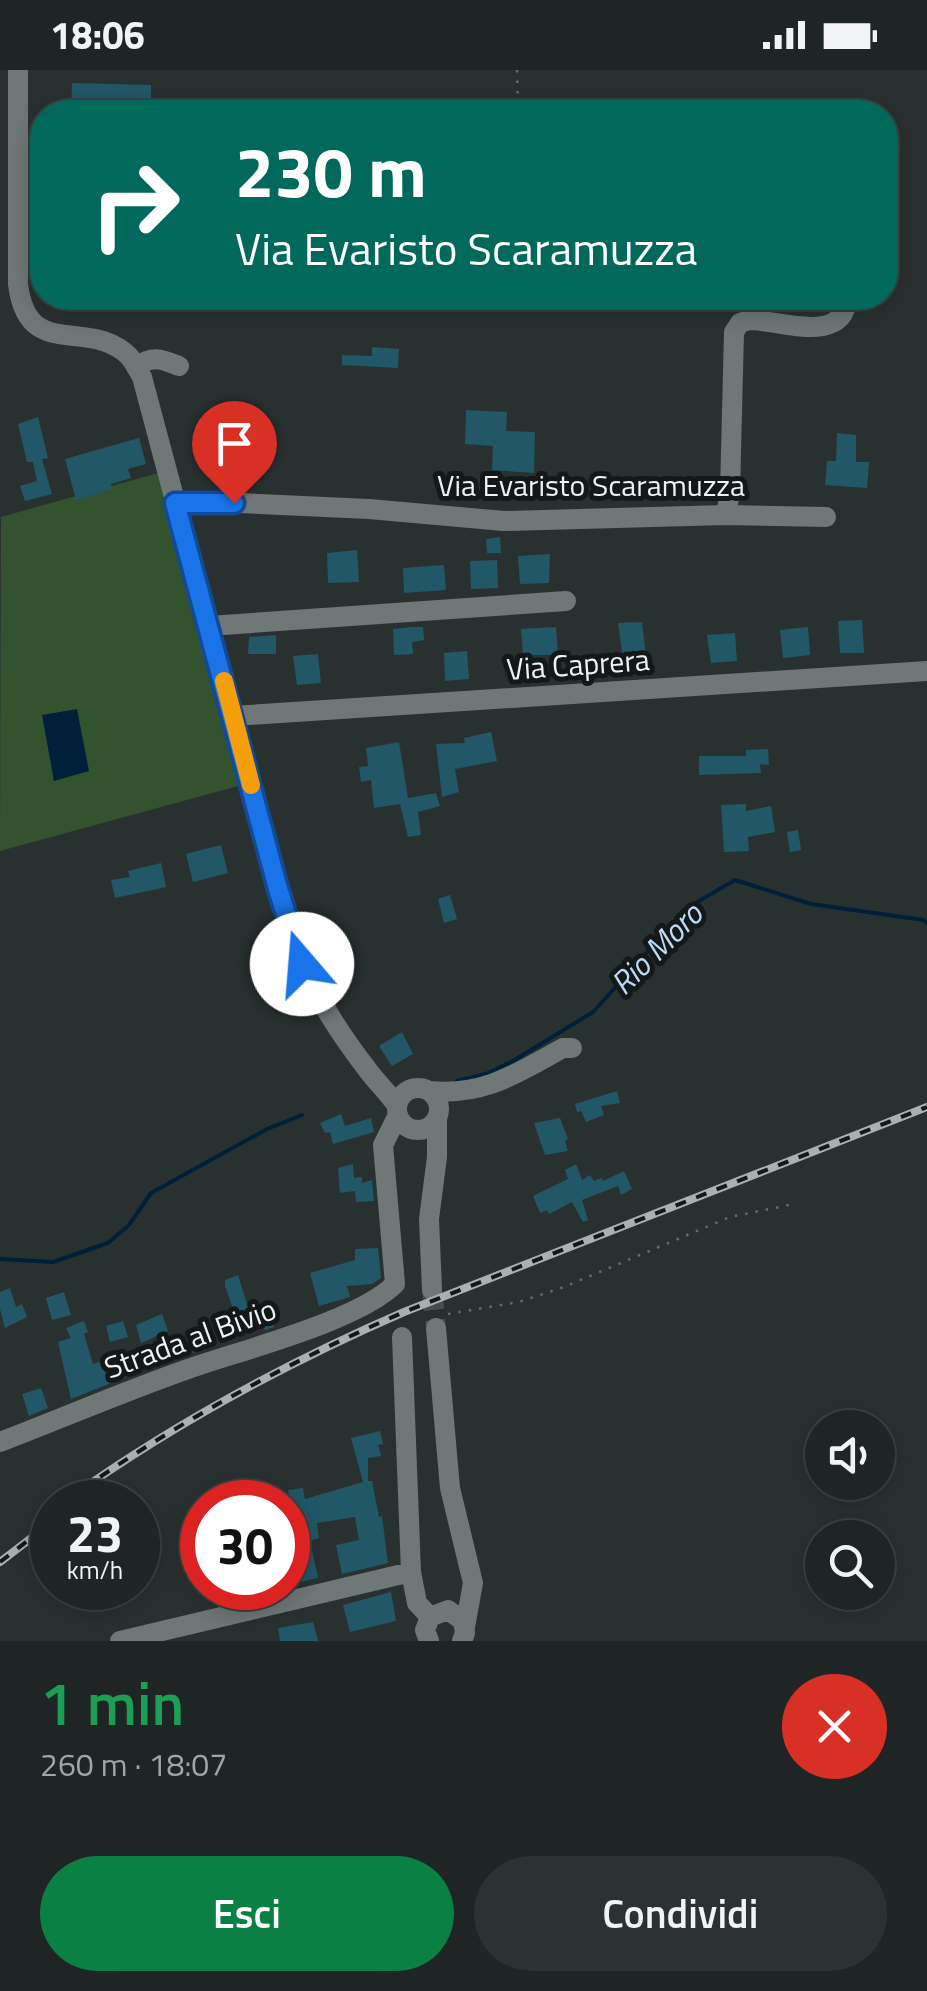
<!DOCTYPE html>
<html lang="it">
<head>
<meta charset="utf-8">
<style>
	:root { --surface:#1f2524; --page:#2c3131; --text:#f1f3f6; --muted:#a1a5a6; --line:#3c4241; --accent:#0b8043 }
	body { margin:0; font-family:"Titillium Web",sans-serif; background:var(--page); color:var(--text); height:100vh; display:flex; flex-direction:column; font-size:38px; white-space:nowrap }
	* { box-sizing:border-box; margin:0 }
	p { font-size:32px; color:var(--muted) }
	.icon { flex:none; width:55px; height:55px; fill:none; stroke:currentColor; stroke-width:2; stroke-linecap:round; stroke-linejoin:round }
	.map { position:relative; height:1571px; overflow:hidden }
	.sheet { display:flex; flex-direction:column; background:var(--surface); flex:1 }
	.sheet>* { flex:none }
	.hud { position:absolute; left:30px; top:30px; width:868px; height:210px; border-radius:40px; box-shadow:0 5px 25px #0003,0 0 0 2px var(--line); background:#00695c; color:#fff; overflow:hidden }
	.controls { position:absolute; left:805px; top:1340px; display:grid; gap:20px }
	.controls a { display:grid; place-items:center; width:90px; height:90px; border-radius:50%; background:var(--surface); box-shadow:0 5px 25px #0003,0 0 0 2px var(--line); font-size:50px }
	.speed { position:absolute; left:30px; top:1410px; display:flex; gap:20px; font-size:50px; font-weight:700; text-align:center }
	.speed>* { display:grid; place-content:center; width:130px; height:130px; border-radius:50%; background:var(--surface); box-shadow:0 5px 25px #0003,0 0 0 2px var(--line); line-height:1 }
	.speed small { font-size:25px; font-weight:400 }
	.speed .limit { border:15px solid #d22; background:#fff; color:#111 }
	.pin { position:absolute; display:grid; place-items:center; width:85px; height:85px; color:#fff; margin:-102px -42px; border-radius:50% 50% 50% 0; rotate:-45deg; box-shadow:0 0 10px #0007 }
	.pin .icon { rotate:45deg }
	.me { position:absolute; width:110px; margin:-55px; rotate:342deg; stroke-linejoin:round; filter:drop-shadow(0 0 8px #0008) }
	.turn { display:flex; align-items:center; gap:35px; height:210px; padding:0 40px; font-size:45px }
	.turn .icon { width:130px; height:130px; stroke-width:2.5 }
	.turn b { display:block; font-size:70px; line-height:85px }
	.round { display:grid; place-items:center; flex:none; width:105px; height:105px; border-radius:52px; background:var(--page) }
	.head { display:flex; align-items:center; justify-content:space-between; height:170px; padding:0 40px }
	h1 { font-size:60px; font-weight:600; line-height:75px; color:#1e9e55 }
	.primary-button { display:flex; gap:20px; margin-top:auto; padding:20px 40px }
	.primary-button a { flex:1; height:115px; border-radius:60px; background:var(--accent); color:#fff; font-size:40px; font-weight:600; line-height:115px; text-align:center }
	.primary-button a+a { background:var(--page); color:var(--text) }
	.status { display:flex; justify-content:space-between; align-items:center; height:70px; padding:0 50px; background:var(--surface); direction:ltr }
	.status svg { height:28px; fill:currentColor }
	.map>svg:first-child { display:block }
</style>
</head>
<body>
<div class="status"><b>18:06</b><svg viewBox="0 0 49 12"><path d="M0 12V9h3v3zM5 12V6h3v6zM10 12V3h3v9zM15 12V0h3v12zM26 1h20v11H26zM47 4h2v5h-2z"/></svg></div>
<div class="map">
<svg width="927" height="1571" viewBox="0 0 927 1571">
	<rect width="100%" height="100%" fill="#293130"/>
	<!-- green -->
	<path fill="#33532e" d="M162,402L238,716L0,781L1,447Z"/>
	<!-- water -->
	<path fill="#001f39" d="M77,639L89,701L54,711L42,645Z"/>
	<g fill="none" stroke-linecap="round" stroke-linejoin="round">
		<!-- stream -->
		<path stroke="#001f39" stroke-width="4" d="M457,1011L486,1004L513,991L593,942L687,838L735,810L811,834L923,850L927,853
			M0,1189L53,1192L108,1173L129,1155L151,1123L267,1059L302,1045"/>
	</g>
	<!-- building -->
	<path fill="#225767" d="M72,13L151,15V42L71,38Z
		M372,277L399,279L398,298L342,295V285L372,286Z
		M466,340L507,342L506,361L535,362L534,403L492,400L493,376L465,374Z
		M38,347L48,388L42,389L52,424L25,431L20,416L37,411L33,392H27L18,354Z
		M837,363L856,365V392H869L867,418L825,415L827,391H836Z
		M139,368L146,394L128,399L131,408L111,414L112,419L76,430L65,389Z
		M500,467L501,483H487L486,469Z
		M357,480L359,512L328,513L327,483Z
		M550,484L549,513L520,514L518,486Z
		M497,490L498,518L471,519L470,491Z
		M444,495L446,520L404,523L403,498Z
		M862,550L864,583H840L838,551Z
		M642,552L646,586L623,589L618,553Z
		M412,557H423L424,570L412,572L413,584L394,585L393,559Z
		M556,557L558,585H523L521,559Z
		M808,557L810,585L783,588L780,560Z
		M735,563L737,591L711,593L707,565Z
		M276,565V584H248L249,567Z
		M467,581L469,609L445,611L444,583Z
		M318,584L321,613L297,615L293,586Z
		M491,662L497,691L455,699L459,722L442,727L436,674L465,673L464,668Z
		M399,672L408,728L436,723L440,736L418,742L421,765L408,767L400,734L374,738L371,710L361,712L359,697L368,696L366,678Z
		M768,679L769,695L760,694L761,703L699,705V686H746V680Z
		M746,734V741L771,736L775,762L748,767L749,781L724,782L721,735Z
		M798,760L801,780L790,782L787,762Z
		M221,775L228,803L193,812L186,784Z
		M161,793L166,817L115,828L111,810L130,807L128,801Z
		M450,825L457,849L444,853L438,829Z
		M402,962L413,984L392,996L379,976Z
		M617,1021L620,1033L601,1036L604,1045L586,1052L581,1041L577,1042L575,1034Z
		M341,1044L345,1056L371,1048L374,1062L333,1074L330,1062L325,1063L320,1053Z
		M560,1048L568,1069L565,1071L568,1081L545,1085L534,1053Z
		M353,1094L354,1108L362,1107V1113L372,1110L374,1131L356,1132L355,1121L340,1123L338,1098Z
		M576,1094L582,1110L590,1105L594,1111L602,1108L603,1111L624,1101L632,1119L621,1125L618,1116L582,1130L588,1150L583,1152L572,1132L549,1144L547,1140L540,1143L533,1126L568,1109L565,1100Z
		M378,1178L381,1208L372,1214L347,1216L350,1227L319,1236L310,1203L355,1190V1179Z
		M238,1205L249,1240L270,1234L274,1257L265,1260L262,1253L249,1257L247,1253L239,1256L225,1216V1210Z
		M10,1218L16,1237L22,1234L27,1247L5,1258L0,1239V1222Z
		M64,1222L71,1245L52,1250L46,1228Z
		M162,1244L168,1261L141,1273L136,1255Z
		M84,1251L88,1262L84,1264L93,1294L102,1291L105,1303L130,1293L134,1304L71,1329L58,1272L71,1268L66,1258Z
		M123,1251L128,1267L110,1272L106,1256Z
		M206,1257L211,1273L208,1278L193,1283L186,1265Z
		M41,1318L48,1338L29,1346L22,1324Z
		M380,1361L383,1374L378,1375L381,1386L368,1388V1411H372L379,1447L382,1446L388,1493L342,1504L336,1475L359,1470L355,1447L317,1453L319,1468L310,1471L318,1508L300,1512L297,1496L292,1498L289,1484L298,1479L288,1420L303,1418L305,1429L363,1412L351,1368Z
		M391,1522L396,1551L350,1562L343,1535Z
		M313,1552L318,1571H280L278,1558Z"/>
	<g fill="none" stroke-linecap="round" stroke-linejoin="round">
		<!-- minor-tunnel -->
		<path stroke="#464e4d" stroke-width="20" stroke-dasharray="20 10" stroke-linecap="butt" d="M432,1220L436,1258"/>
		<!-- path -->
		<path stroke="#646c6b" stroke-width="2.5" stroke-dasharray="2.5 8" stroke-linecap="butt" d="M517,0L518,42
			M448,1244L519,1232L564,1217L730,1147L794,1134"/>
		<!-- minor -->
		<path stroke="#6f7877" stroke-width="20" d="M18,0V214C27,289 82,250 123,281C132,287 137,298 142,307L292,869C309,916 336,959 367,999C376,1012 388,1022 397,1036
			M136,297C153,285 161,289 179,296
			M175,433L197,431L369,439L504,451L726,445L826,447
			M726,445L730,422L734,262L740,253L749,250C780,250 844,276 847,228
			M209,556L566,531
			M233,646L927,601
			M397 1039a21 21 0 1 1 42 0a21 21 0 1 1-42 0Z
			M430,1021C485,1026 517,1003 563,978H572
			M432,1220L429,1149L437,1087V1048
			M436,1258L450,1418L473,1513L465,1557
			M402,1267L411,1502L417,1533L430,1547
			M0,1372C63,1348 125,1321 188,1299C242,1280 358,1251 395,1214L383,1075L398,1045
			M120,1571L411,1502
			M429,1571L425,1560L430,1547L448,1540L463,1551L465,1563L462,1571"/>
		<!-- rail casing -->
		<g stroke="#aab0b0" stroke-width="8">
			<path id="rail" d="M64,1432C170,1356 284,1294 404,1242L927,1037
				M0,1492L52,1452"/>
		</g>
		<!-- rail -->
		<use href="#rail" stroke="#141818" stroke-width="4" stroke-dasharray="11" stroke-linecap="butt"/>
	</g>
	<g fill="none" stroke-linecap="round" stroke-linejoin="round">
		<!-- route casing -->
		<g stroke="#114b97" stroke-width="25">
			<path id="route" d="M234,433H175L278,819L302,894"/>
		</g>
		<!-- route -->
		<use href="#route" stroke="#1a73e8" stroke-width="18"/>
		<!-- slow -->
		<path stroke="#f59e0b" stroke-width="18" d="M224,611L251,715"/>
	</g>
	<g text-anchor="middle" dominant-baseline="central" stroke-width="10" stroke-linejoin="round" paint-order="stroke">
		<!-- street labels -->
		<g font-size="30" fill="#edf2f2" stroke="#141818">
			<text x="591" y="415">Via Evaristo Scaramuzza</text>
			<text transform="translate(578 594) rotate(-4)">Via Caprera</text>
			<text transform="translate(190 1268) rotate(-20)">Strada al Bivio</text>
		</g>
		<!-- water labels -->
		<g font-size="32" font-style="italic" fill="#bbdaf7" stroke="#141818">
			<text transform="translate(656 878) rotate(-45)">Rio Moro</text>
		</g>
	</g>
</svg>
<div class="controls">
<a><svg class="icon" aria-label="sound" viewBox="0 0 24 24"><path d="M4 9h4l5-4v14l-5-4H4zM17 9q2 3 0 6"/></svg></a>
<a><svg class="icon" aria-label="search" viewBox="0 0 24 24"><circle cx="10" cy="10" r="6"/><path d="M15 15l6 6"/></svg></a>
</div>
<div class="speed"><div>23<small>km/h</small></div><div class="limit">30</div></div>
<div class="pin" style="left:234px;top:433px;background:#d93025"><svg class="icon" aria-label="arrive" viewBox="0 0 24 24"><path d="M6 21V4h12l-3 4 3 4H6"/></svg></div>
<svg class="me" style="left:302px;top:894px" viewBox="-20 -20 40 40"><circle r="19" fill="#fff"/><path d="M0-13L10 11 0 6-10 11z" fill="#1a73e8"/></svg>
<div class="hud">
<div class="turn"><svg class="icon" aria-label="right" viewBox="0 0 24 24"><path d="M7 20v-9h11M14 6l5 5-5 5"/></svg><div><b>230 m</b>Via Evaristo Scaramuzza</div></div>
</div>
</div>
<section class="sheet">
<div class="head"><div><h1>1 min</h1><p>260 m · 18:07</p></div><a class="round" style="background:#d93025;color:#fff"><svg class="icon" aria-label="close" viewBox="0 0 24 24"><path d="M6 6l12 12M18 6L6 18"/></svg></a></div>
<div class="primary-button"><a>Esci</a><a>Condividi</a></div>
</section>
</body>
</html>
